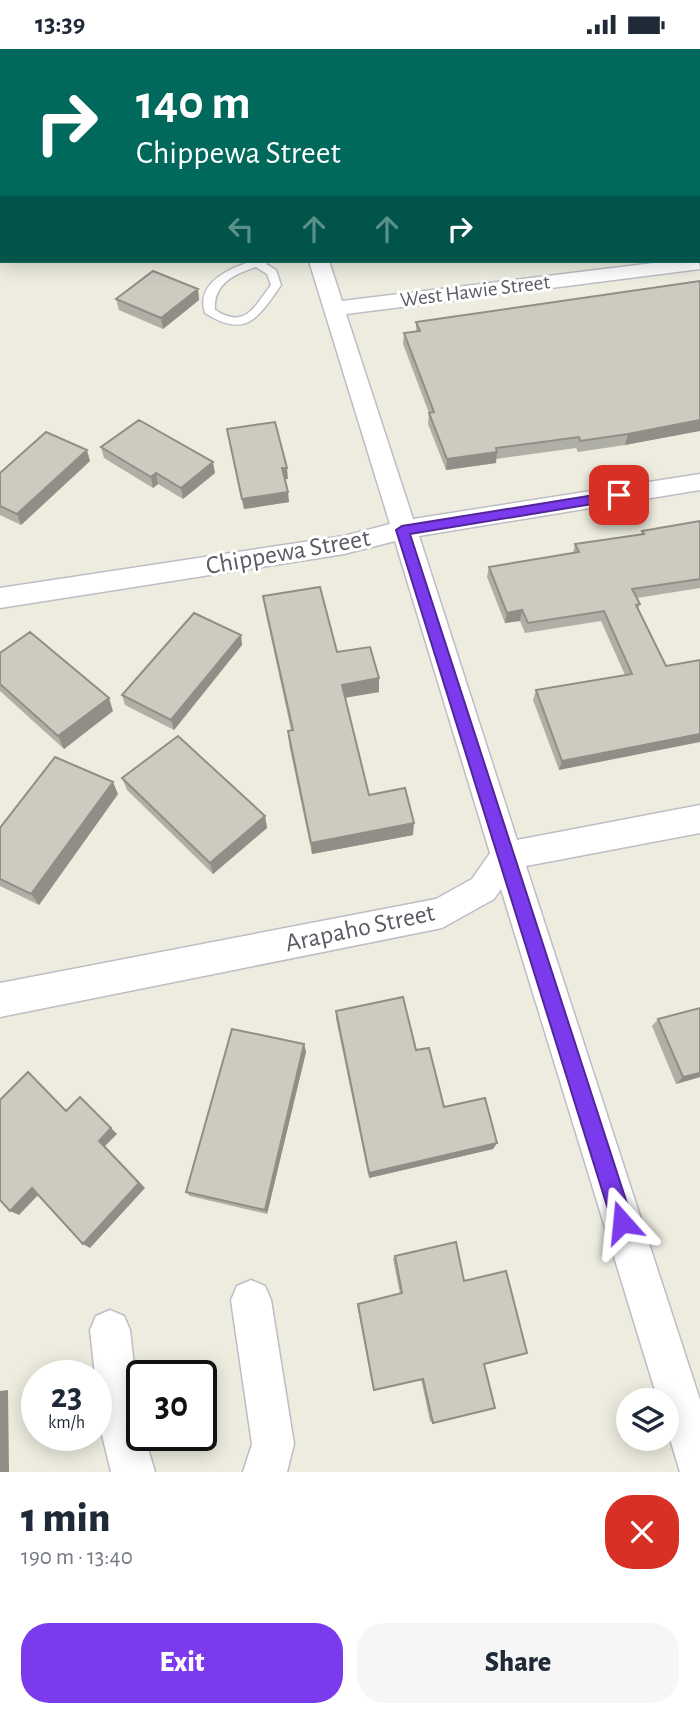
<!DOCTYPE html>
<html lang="en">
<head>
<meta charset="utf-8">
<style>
	:root { --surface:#fff; --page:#f6f6f7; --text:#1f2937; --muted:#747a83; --accent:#7c3aed }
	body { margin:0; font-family:"Alegreya Sans",sans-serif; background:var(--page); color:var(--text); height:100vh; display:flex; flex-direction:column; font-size:26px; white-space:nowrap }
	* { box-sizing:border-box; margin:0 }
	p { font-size:23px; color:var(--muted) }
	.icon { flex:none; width:38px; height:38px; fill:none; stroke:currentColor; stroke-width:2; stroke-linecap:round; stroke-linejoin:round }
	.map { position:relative; height:1423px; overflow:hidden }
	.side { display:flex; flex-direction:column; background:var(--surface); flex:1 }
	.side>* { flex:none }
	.top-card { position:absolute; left:0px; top:0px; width:700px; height:214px; box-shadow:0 4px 18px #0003; background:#00695c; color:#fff; overflow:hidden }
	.fabs { position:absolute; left:616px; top:1339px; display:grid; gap:14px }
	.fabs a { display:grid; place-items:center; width:63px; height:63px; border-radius:50%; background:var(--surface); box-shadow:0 4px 18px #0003; font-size:35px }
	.speed { position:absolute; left:21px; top:1311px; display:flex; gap:14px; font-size:35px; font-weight:700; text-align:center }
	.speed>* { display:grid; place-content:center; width:91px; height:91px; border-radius:50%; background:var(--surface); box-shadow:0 4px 18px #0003; line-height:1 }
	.speed small { font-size:18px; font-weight:400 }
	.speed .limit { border:4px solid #111; border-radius:10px; background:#fff; color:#111 }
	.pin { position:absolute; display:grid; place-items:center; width:60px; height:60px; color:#fff; margin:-30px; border-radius:14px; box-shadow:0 4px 10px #0006 }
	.me { position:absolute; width:77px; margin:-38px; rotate:342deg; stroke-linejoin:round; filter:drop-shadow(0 0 5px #0008) }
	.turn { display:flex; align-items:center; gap:24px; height:147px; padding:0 21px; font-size:32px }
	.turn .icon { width:91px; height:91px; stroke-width:2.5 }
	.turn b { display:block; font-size:49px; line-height:60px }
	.lanes { display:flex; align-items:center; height:66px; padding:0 21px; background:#0003; justify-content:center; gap:35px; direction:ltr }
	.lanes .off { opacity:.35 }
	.round { display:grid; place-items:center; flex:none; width:74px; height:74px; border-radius:28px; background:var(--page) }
	.summary { display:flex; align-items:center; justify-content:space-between; height:119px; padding:0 21px }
	h1 { font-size:42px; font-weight:800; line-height:52px }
	.action { display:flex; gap:14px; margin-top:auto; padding:14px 21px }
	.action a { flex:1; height:80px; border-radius:28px; background:var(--accent); color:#fff; font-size:28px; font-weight:800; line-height:80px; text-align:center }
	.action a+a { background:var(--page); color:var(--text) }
	.status { display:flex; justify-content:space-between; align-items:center; height:49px; padding:0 35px; background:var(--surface); direction:ltr }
	.status svg { height:19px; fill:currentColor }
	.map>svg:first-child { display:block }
</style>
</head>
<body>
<div class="status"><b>13:39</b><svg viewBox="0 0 49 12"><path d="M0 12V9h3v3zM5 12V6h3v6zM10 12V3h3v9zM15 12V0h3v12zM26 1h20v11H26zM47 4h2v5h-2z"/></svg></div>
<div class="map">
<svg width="700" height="1423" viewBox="0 0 700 1423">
	<rect width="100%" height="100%" fill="#edecdf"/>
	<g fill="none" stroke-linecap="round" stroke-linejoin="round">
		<!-- lane casing -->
		<g stroke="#bcbdc5" stroke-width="3">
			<path id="lane" d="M253,212H269L266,215L276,221L281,236C258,269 246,290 205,264C195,234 230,219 253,212ZM256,218L267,225L271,236C253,260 245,280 215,261C213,235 234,225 256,218Z"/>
		</g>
		<!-- street casing -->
		<g stroke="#bcbdc5" stroke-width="3">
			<path id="street" d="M273,0H289V2H273Z
				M496,0H512L513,2H497Z
				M698,208L700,220L346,265L413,470L700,425V441L419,487L517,791L700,756V784L526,817L700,1351V1423H680L667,1380V1351H658L501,840L494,850L442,879L0,968V934L436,850L472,830L490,804L395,492L344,505L0,559V539L344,487L390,475L309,212H329L342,252L670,212H698Z
				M251,1231L265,1237L271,1251L294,1395L287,1423H243L252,1395L231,1251L237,1237Z
				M110,1261L124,1267L130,1281L142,1386H144L155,1423H111L101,1382L90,1281L96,1267Z"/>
		</g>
		<!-- lane -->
		<use href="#lane" fill="#fff" fill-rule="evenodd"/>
		<!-- street -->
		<use href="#street" fill="#fff" fill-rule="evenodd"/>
	</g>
	<!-- wall -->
	<path fill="#b0afa5" d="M198,240L199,251L163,280L119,261L116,250Z
		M416,273L685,384L625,396L578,403L576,399L496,410V414L446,421L428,375L429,364L403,295L404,284L416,283Z
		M227,380L288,430H285L289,453L244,460Z
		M101,398L215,424L183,450L158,435L153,439L104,409Z
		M90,412L21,476L0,466V424Z
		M700,472V539L637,549L640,555L638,560L666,617L559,721L533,651L536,641L625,626L601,572L525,584L520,572L505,574L487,528L489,518L573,504L575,495L641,486L642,482Z
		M263,547L337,603L379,643L345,649L369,746L413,786L312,805L289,695L288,682L291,681L265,561Z
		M241,586L242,596L174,681L125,656L122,646Z
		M0,604L113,662L64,700L0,642Z
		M122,729L265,767L267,779L213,825L127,741Z
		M118,745L39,856L0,837V779Z
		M336,962L416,1001L444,1058L497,1094L493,1100L369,1129L336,970Z
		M658,970L700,1028L676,1035L652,977Z
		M304,995L306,1003L267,1165L190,1147L186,1143Z
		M395,1207L484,1315L433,1374L430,1372L421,1330L374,1341L373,1340L357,1256L400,1245L393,1210Z"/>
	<!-- shaded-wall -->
	<path fill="#908e86" d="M198,240L199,251L163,280L161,269Z
		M700,371V382L625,396L628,385Z
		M87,401L90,412L21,476L17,465Z
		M497,403L496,414L446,421L447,410Z
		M213,413L215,424L183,450L181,439Z
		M282,419H287L288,430H283Z
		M156,424L158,435L153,439L151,428Z
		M288,443L289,453L244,460L242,450Z
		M522,561L520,572L505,574L507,564Z
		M241,586L242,596L174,681L171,671Z
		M379,629V643L342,649V636Z
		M109,649L113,662L64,700L58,687Z
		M700,685V693L559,721L562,712Z
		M113,733L118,745L39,856L31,845Z
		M265,767L267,779L213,825L210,814Z
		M414,774L413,786L312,805L311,794Z
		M304,995L306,1003L267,1165L265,1161Z
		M700,1024V1028L676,1035L683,1028Z
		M80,1048L117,1085L105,1097L145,1139L90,1199L83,1195Z
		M497,1094L493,1100L369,1129V1124Z
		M32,1139L41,1143L19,1166L10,1162Z
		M8,1341L9,1423H0V1342Z"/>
	<!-- building -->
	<path fill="#cdcbc0" stroke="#908e86" stroke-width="2" d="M153,222L198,240L161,269L116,250Z
		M700,232V371L628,385L580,392L579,388L496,399L497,403L447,410L429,364L434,363L404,284L420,282L416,273Z
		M139,371L213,413L181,439L156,424L151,428L101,398Z
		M275,373L287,419H282L288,443L242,450L227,380Z
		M46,383L87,401L17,465L0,457V424Z
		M700,472V530L632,540L640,555L636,556L666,617L700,611V685L562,712L536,641L632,625L604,562L528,574L522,561L507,564L489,518L579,503L575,495L644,485L642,482Z
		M320,538L337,603L370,598L379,629L342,636L369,746L405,739L414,774L311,794L288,682L293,681L263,547Z
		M194,564L241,586L171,671L122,646Z
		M30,583L109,649L58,687L0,635V604Z
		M178,687L265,767L210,814L122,729Z
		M55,708L113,733L31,845L0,830V779Z
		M403,948L416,1001L429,999L444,1058L485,1049L497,1094L369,1124L336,962Z
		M700,959V1024L683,1028L658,970Z
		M232,980L304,995L265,1161L186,1143Z
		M28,1023L66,1062L80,1048L111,1079L99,1092L139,1134L83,1195L32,1139L10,1162L0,1151V1051Z
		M456,1193L464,1232L506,1222L527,1304L484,1315L495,1359L433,1374L423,1330L374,1341L358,1255L402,1244L395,1207Z"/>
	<!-- route -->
	<path fill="#7c3aed" stroke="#51269a" stroke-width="2" d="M619,442L623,443V450L410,485L633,1173L630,1181L622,1184L615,1181L612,1173L396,481L402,477Z"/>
	<g text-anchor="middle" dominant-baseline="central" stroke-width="6" stroke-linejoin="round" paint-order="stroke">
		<!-- far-street labels -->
		<g font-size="21" fill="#585b62" stroke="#fff">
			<text transform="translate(475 242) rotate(-7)">West Hawie Street</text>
		</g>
		<!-- street labels -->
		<g font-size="26" fill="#585b62" stroke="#fff">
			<text transform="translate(288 503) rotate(-10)">Chippewa Street</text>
			<text transform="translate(360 879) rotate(-12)">Arapaho Street</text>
		</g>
	</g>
</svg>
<div class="fabs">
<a><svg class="icon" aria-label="layers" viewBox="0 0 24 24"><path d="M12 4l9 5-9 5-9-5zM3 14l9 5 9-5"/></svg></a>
</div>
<div class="speed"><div>23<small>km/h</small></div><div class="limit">30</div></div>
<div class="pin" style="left:619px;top:446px;background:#d93025"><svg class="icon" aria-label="arrive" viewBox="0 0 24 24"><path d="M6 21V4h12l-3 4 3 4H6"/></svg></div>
<svg class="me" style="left:622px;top:1173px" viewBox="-20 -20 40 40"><path d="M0-17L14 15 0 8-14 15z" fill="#7c3aed" stroke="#fff" stroke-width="4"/></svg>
<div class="top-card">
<div class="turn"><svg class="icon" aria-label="right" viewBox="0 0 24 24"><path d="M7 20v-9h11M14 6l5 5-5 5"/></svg><div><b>140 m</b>Chippewa Street</div></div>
<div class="lanes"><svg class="icon off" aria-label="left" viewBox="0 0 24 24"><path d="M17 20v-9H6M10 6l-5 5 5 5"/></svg><svg class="icon off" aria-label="ahead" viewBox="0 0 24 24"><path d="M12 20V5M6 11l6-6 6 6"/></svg><svg class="icon off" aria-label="ahead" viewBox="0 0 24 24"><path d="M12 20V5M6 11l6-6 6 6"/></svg><svg class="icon" aria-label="right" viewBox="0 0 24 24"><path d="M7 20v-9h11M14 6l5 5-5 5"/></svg></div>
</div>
</div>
<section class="side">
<div class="summary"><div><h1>1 min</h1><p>190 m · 13:40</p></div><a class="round" style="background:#d93025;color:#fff"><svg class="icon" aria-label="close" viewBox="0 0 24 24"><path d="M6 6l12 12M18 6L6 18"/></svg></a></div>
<div class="action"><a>Exit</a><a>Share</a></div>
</section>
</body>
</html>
